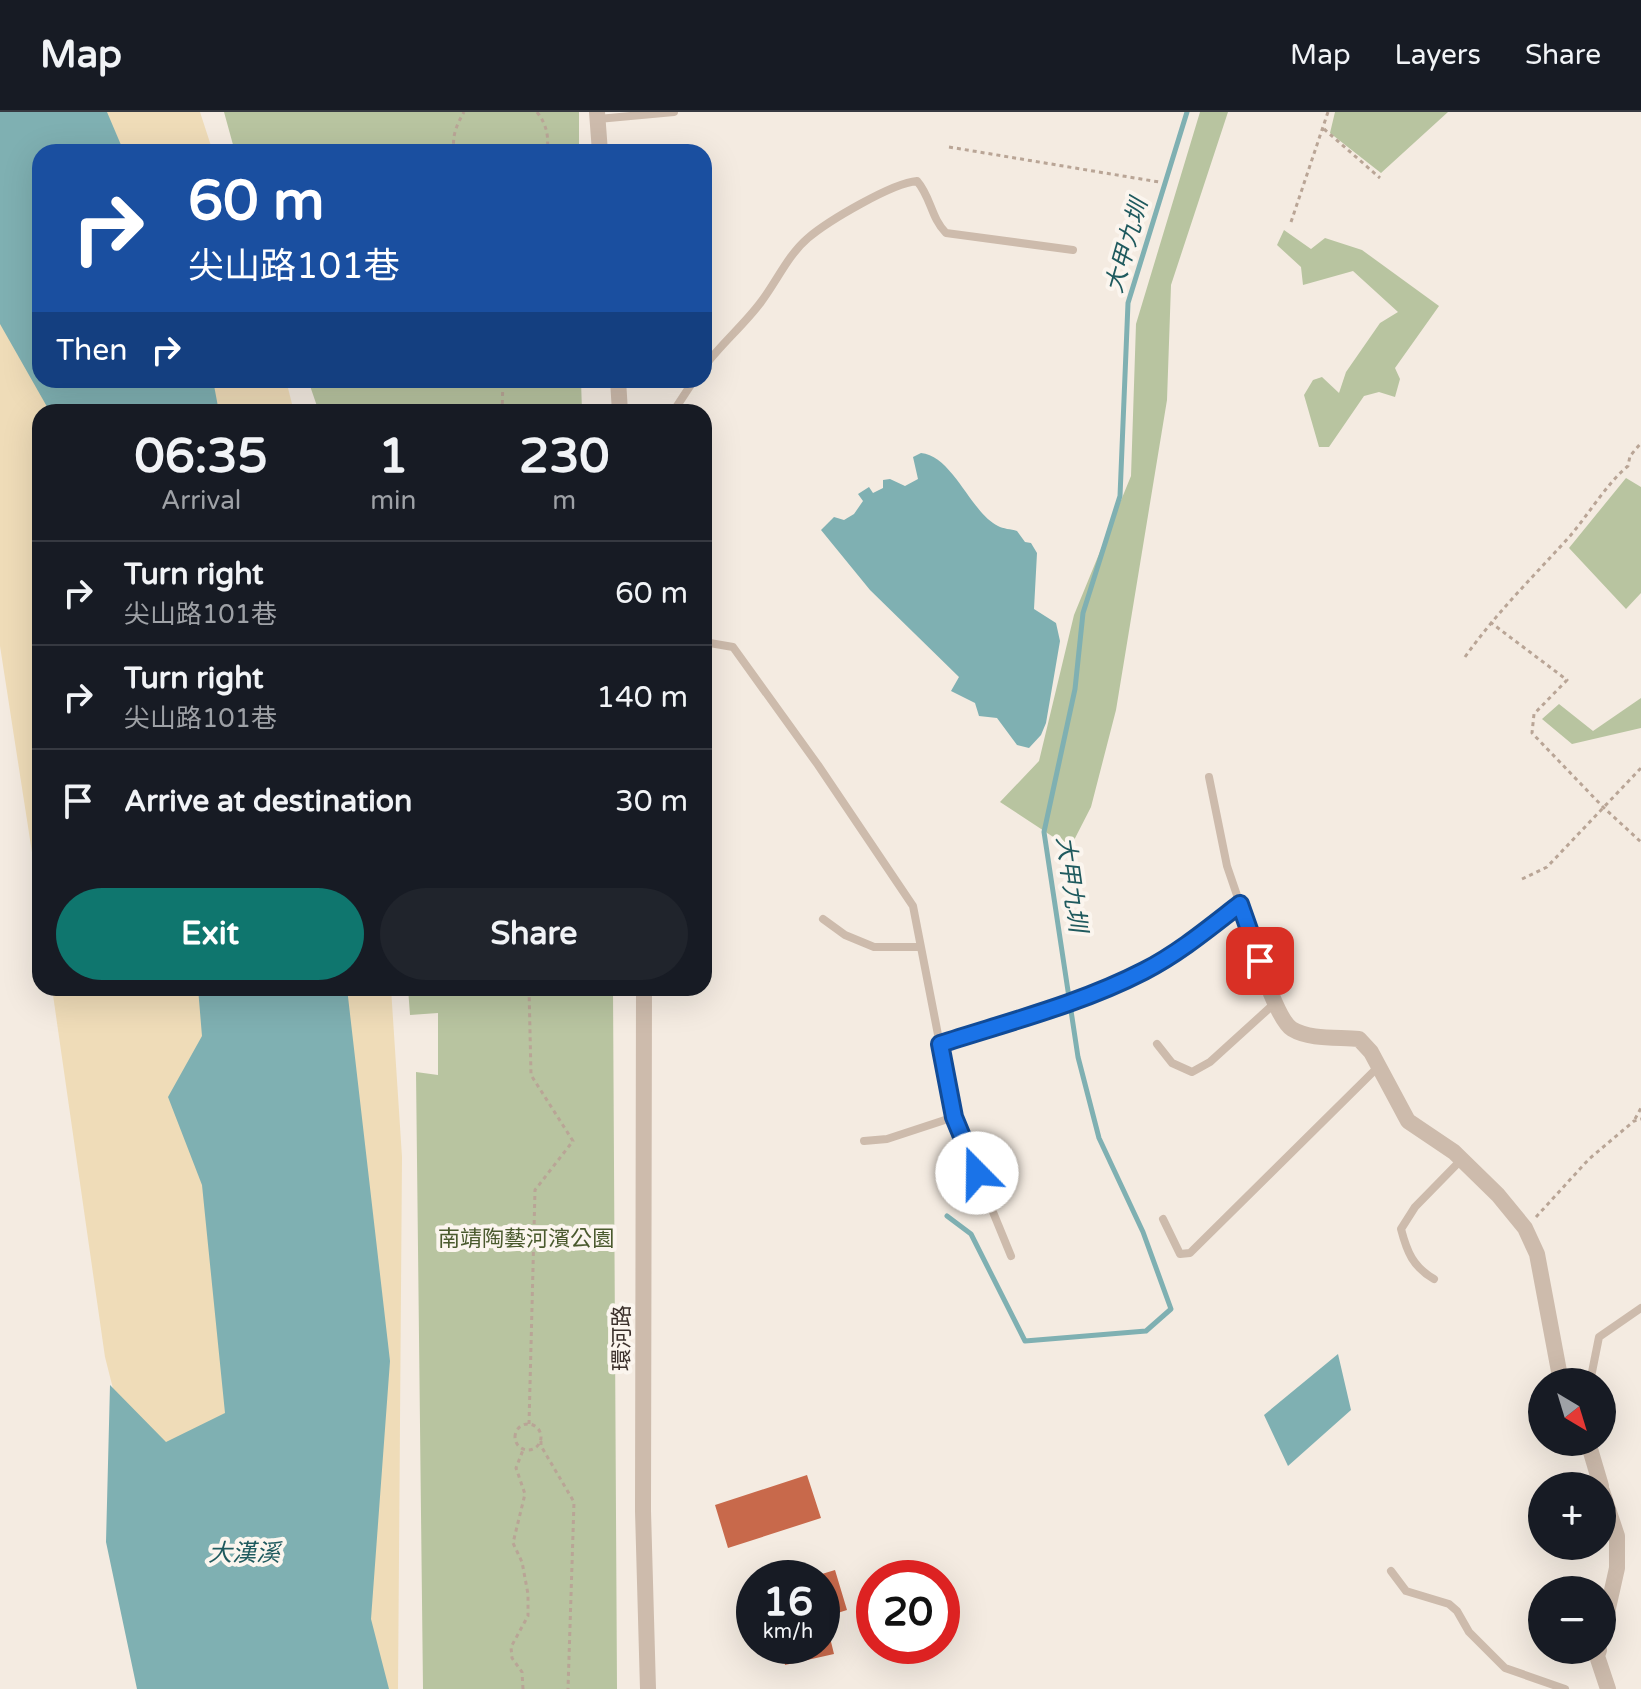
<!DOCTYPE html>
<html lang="en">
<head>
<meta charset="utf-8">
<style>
	:root { --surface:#171b24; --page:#20242c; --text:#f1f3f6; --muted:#9ea1a6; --line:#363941; --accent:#0f766e }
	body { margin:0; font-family:"Varela Round","Noto Sans TC",sans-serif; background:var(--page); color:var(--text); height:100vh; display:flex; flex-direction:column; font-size:30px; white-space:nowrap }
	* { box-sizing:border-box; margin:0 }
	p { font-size:26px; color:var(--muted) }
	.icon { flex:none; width:44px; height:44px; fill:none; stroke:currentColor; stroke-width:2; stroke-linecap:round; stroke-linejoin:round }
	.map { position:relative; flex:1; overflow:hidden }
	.panel { position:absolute; left:32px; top:292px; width:680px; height:592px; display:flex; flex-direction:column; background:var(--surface); border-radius:24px; box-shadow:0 8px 32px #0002 }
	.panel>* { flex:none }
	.banner { position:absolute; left:32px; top:32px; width:680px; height:244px; border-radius:24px; box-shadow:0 8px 32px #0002; background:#1a4fa0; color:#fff; overflow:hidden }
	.needle { width:52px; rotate:142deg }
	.buttons { position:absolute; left:1528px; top:1256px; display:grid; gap:16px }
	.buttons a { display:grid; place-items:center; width:88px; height:88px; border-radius:50%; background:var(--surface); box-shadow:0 8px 32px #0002; font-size:40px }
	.speed { position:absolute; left:736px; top:1448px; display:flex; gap:16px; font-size:40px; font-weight:700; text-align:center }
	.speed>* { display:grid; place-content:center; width:104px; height:104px; border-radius:50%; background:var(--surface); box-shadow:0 8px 32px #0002; line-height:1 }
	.speed small { font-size:20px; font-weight:400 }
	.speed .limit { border:12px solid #d22; background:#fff; color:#111 }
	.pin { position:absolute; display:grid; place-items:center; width:68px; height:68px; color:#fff; margin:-34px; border-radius:16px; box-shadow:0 4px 12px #0006 }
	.me { position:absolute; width:88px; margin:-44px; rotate:338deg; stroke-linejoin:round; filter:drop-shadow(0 0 6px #0008) }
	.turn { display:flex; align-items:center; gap:28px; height:168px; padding:0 24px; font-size:36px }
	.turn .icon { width:104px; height:104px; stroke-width:2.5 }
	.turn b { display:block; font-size:56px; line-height:68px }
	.then { display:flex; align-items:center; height:76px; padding:0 24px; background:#0003; gap:16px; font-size:30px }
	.eta { display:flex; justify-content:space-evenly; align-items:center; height:136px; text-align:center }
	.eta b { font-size:48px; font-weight:700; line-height:56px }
	.button { display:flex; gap:16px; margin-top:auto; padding:16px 24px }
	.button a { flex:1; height:92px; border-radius:48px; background:var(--accent); color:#fff; font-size:32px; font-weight:700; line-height:92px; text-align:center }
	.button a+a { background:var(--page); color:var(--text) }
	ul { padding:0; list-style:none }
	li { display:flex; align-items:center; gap:24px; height:104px; padding:0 24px; border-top:2px solid var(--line) }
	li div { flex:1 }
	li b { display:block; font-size:30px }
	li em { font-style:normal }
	header { display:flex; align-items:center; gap:48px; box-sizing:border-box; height:112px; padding:0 40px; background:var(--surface); border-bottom:2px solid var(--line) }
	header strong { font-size:38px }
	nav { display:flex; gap:44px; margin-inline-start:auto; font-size:28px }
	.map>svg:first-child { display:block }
</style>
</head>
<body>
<header>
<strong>Map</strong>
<nav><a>Map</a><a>Layers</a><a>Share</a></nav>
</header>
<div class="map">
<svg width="1641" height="1577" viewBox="0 0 1641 1577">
	<rect width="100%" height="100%" fill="#f4ebe1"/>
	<!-- green -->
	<path fill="#b8c4a0" d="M224,0H579V40H235Z
		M1200,0H1228L1171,173L1167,288L1116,598L1091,695L1070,736L1000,690L1039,649L1074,503L1131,364L1136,212Z
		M1335,0H1448L1381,61L1330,21Z
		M1284,118L1311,137L1325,126L1362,138L1439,194L1395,256L1400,267L1395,285L1379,280L1364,284L1329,335H1319L1304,283L1313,268L1322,265L1339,281L1346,260L1380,211L1398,200L1353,159L1303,173L1301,155L1277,133Z
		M308,268H581L582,300H319Z
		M1626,366L1641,375V481L1626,497L1569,436Z
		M1641,586V616L1572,632L1542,607L1559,592L1593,619Z
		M408,876H613L617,1577H423L416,960L438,963V901L410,903Z"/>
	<!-- sand -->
	<path fill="#efdcb8" d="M0,0H200L213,40H40V268H286L294,300H40V792L0,534Z
		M52,876H391L402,1045L398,1577H189L105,1245Z"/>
	<!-- water -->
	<path fill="#7fb0b2" d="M0,0H107L124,40H40V268H213L219,300H50L0,212Z
		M921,341C953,344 971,401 998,414C1003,417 1011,417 1017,419L1025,430L1031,431L1037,441L1034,497L1056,511L1060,529L1046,611L1041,623L1029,636L1017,633L997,606L979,604L975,591L951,579L959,565L870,478L821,418L834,405L844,408L854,402L863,389L858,382L869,375L873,381L883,376V368L890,367L905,374L918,367L913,345Z
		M198,876H347L390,1249L371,1507L389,1577H137L106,1430L110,1273L166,1330L225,1301L202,1073L168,985L202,924Z
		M1338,1242L1351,1298L1288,1354L1264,1303Z"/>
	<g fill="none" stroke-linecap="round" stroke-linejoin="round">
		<!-- stream -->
		<path stroke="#7fb0b2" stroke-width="5" d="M947,1104L971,1122L1025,1229L1146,1219L1171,1197L1143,1120L1099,1026L1078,945L1044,720L1075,577L1083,501L1120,384L1128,191L1187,0"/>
	</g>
	<!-- building -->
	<path fill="#c8694b" d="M807,1363L821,1406L728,1436L715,1393Z
		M835,1458L847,1498L825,1505L834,1542L785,1553L781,1534H822V1466L812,1465Z"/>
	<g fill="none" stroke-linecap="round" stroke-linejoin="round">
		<!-- path -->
		<path stroke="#b9a596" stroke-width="3" stroke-dasharray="4 4" stroke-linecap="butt" d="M537,0C547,13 549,25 547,40
			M1324,17L1380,66
			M949,35L1159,70
			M454,40C452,24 456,14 464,0
			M1291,110L1328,0
			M502,300L503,268
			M1490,510L1567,568L1534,602L1532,621L1603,695L1641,730
			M1465,545C1496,501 1534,464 1570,424C1588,403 1608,370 1628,354L1630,344L1641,331
			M1522,767L1547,755L1641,656
			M1635,1007L1641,996
			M1536,1105L1589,1047L1634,1009L1641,1007
			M515 1325a13 13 0 1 1 26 0a13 13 0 1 1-26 0Z
			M529,1312L535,1078L573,1029L531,963L529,876
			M541,1329V1334L574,1390L568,1577
			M523,1577L522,1560L512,1546L511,1535L528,1504V1482L522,1450L513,1431L525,1382L516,1356L523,1338"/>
		<!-- lane -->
		<path stroke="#cdbbac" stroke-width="8" d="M598,7L674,0
			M704,255C721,232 744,213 761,190C777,169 788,143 808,126C828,109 892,71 917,69C931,85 931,106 946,121L1073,138
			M673,300L694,268
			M704,530L733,535L818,653L913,794L954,1005L1011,1144
			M1209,665L1227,754L1240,792
			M823,807L845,823L874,835H920
			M1157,932L1172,951L1192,960L1210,950L1275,891
			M864,1029L887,1027L954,1005
			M1163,1107L1180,1142L1190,1141L1378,955
			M1434,1167C1413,1155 1407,1140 1401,1117L1415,1095L1461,1048
			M1590,1270L1599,1225L1641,1196
			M1391,1459L1406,1479L1449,1492L1457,1499L1469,1520L1505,1556L1565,1577"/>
		<!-- street -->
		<path stroke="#cdbbac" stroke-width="16" d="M597,0L600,40
			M618,268L620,300
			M644,876L643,1399L648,1577
			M940,932C1008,910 1080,892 1144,859C1179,841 1209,816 1240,792C1248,815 1274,906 1292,917C1310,928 1338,925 1359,927L1371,940L1408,1009L1454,1040L1498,1083L1525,1116L1537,1142L1561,1270
			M1588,1330L1601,1374
			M1602,1379L1617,1424V1456L1602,1523
			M1599,1538L1597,1544L1608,1577"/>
	</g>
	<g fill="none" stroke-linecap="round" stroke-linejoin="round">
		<!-- route casing -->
		<g stroke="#114b97" stroke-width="20">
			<path id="route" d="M977,1061L954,1005L940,932C1008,910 1080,892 1144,859C1179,841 1209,816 1240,792L1260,849"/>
		</g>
		<!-- route -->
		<use href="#route" stroke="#1a73e8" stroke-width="14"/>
	</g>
	<g text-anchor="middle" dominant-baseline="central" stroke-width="8" stroke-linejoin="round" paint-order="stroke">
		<!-- park labels -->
		<g font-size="22" fill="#4a5a2e" stroke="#fbf5ee">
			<text x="526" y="1127">南靖陶藝河濱公園</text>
		</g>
		<!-- street labels -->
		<g font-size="22" fill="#3b302b" stroke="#fbf5ee">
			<text transform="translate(622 1226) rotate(-90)">環河路</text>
		</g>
		<!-- water labels -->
		<g font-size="24" font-style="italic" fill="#1f5a5e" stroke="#fbf5ee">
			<text transform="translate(1127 134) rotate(-74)">大甲九圳</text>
			<text transform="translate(1071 772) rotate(82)">大甲九圳</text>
			<text x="244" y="1441">大漢溪</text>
		</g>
	</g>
</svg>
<div class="buttons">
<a><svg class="needle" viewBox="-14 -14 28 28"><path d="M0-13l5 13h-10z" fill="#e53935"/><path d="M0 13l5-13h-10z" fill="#9ea1a6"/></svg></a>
<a>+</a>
<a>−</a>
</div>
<div class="speed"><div>16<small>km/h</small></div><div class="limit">20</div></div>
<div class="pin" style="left:1260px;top:849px;background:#d93025"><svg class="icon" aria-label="arrive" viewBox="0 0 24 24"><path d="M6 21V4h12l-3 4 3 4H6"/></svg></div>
<svg class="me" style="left:977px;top:1061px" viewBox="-20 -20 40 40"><circle r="19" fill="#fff"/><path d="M0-13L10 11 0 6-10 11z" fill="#1a73e8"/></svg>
<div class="banner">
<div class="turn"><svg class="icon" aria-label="right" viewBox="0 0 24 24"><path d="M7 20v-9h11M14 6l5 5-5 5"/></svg><div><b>60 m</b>尖山路101巷</div></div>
<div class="then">Then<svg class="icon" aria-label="right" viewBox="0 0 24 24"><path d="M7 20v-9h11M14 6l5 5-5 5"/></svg></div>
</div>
<section class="panel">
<div class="eta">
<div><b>06:35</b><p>Arrival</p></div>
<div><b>1</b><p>min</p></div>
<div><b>230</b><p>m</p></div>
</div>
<ul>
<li><svg class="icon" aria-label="right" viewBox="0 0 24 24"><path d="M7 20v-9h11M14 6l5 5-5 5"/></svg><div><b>Turn right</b><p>尖山路101巷</p></div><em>60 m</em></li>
<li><svg class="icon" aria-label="right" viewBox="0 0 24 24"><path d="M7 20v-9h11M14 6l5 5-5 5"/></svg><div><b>Turn right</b><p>尖山路101巷</p></div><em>140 m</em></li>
<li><svg class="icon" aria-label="arrive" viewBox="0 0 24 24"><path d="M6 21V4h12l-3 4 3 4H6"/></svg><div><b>Arrive at destination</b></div><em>30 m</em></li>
</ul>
<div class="button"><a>Exit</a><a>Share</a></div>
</section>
</div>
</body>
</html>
